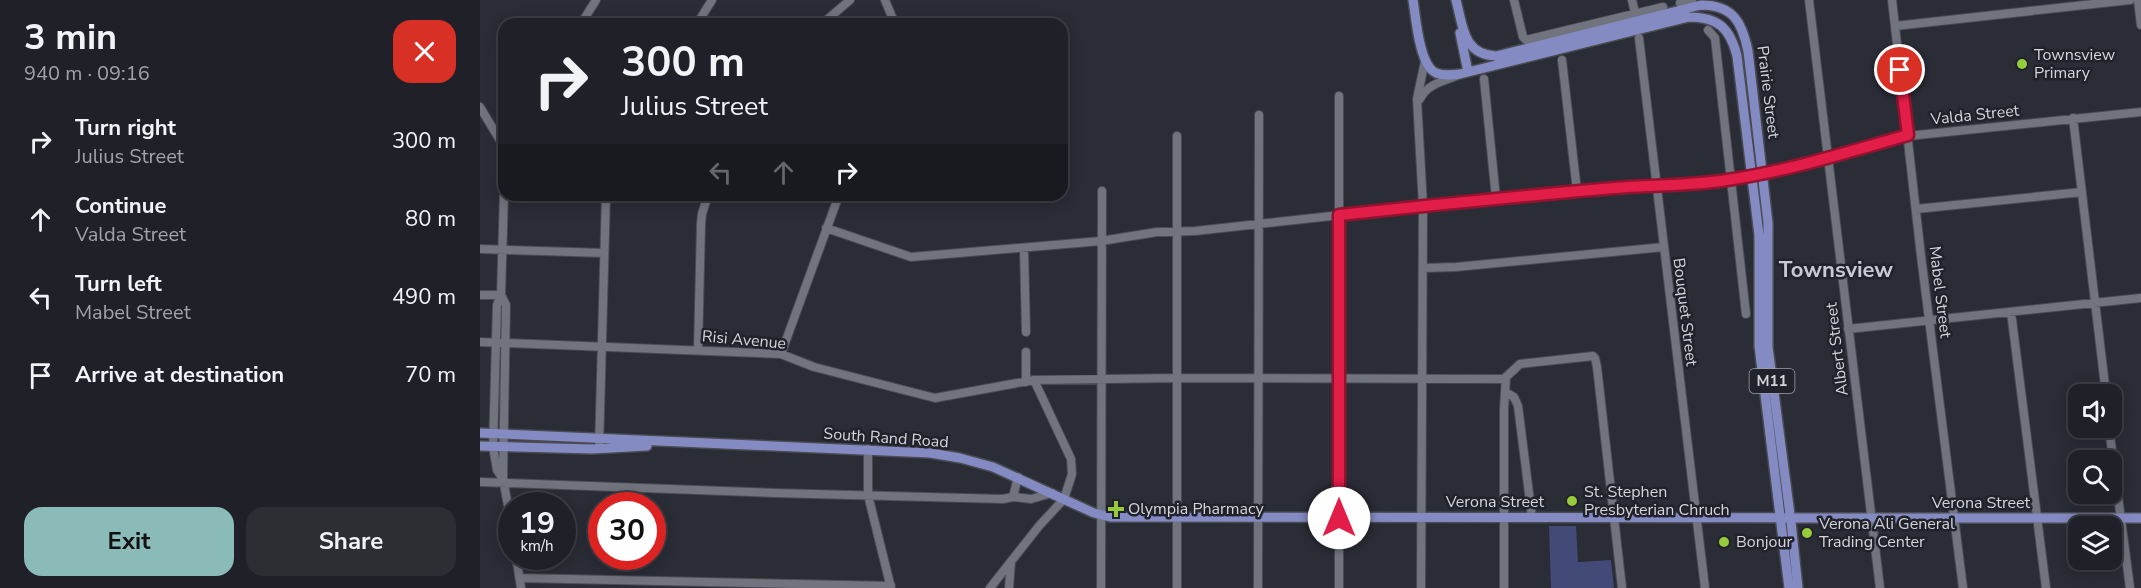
<!DOCTYPE html>
<html lang="en">
<head>
<meta charset="utf-8">
<style>
	:root { --surface:#202128; --page:#2d2e34; --text:#f1f3f6; --muted:#a2a3a8; --line:#3d3e45; --accent:#8bbbb9 }
	body { margin:0; font-family:"Nunito Sans",sans-serif; background:var(--page); color:var(--text); height:100vh; display:flex; flex-direction:column; font-size:22px; white-space:nowrap }
	* { box-sizing:border-box; margin:0 }
	p { font-size:20px; color:var(--muted) }
	.icon { flex:none; width:33px; height:33px; fill:none; stroke:currentColor; stroke-width:2; stroke-linecap:round; stroke-linejoin:round }
	.map { position:relative; flex:1; overflow:hidden }
	.panel { display:flex; flex-direction:column; background:var(--surface); width:480px }
	.panel>* { flex:none }
	.hud { position:absolute; left:18px; top:18px; width:570px; height:183px; border-radius:18px; box-shadow:0 3px 15px #0003,0 0 0 2px var(--line); background:#202128; color:var(--text); overflow:hidden }
	.tools { position:absolute; left:1588px; top:384px; display:grid; gap:12px }
	.tools a { display:grid; place-items:center; width:54px; height:54px; border-radius:12px; background:var(--surface); box-shadow:0 3px 15px #0003,0 0 0 2px var(--line); font-size:30px }
	.speed { position:absolute; left:18px; top:492px; display:flex; gap:12px; font-size:30px; font-weight:700; text-align:center }
	.speed>* { display:grid; place-content:center; width:78px; height:78px; border-radius:50%; background:var(--surface); box-shadow:0 3px 15px #0003,0 0 0 2px var(--line); line-height:1 }
	.speed small { font-size:15px; font-weight:400 }
	.speed .limit { border:9px solid #d22; background:#fff; color:#111 }
	.pin { position:absolute; display:grid; place-items:center; width:51px; height:51px; color:#fff; margin:-26px; border:3px solid #fff; border-radius:50%; box-shadow:0 2px 6px #0007 }
	.me { position:absolute; width:66px; margin:-33px; rotate:0deg; stroke-linejoin:round; filter:drop-shadow(0 0 4px #0008) }
	.turn { display:flex; align-items:center; gap:21px; height:126px; padding:0 24px; font-size:27px }
	.turn .icon { width:78px; height:78px; stroke-width:2.5 }
	.turn b { display:block; font-size:42px; line-height:51px }
	.lanes { display:flex; align-items:center; height:57px; padding:0 24px; background:#0003; justify-content:center; gap:30px; direction:ltr }
	.lanes .off { opacity:.35 }
	.round { display:grid; place-items:center; flex:none; width:63px; height:63px; border-radius:18px; background:var(--page) }
	.head { display:flex; align-items:center; justify-content:space-between; height:102px; padding:0 24px }
	h1 { font-size:36px; font-weight:700; line-height:45px }
	.cta { display:flex; gap:12px; margin-top:auto; padding:12px 24px }
	.cta a { flex:1; height:69px; border-radius:18px; background:var(--accent); color:#111; font-size:24px; font-weight:700; line-height:69px; text-align:center }
	.cta a+a { background:var(--page); color:var(--text) }
	ul { padding:0; list-style:none }
	li { display:flex; align-items:center; gap:18px; height:78px; padding:0 24px }
	li div { flex:1 }
	li b { display:block; font-size:22px }
	li em { font-style:normal }
	main { display:flex; flex:1; min-height:0 }
	.map>svg:first-child { display:block }
</style>
</head>
<body>
<main>
<section class="panel">
<div class="head"><div><h1>3 min</h1><p>940 m · 09:16</p></div><a class="round" style="background:#d93025;color:#fff"><svg class="icon" aria-label="close" viewBox="0 0 24 24"><path d="M6 6l12 12M18 6L6 18"/></svg></a></div>
<ul>
<li><svg class="icon" aria-label="right" viewBox="0 0 24 24"><path d="M7 20v-9h11M14 6l5 5-5 5"/></svg><div><b>Turn right</b><p>Julius Street</p></div><em>300 m</em></li>
<li><svg class="icon" aria-label="ahead" viewBox="0 0 24 24"><path d="M12 20V5M6 11l6-6 6 6"/></svg><div><b>Continue</b><p>Valda Street</p></div><em>80 m</em></li>
<li><svg class="icon" aria-label="left" viewBox="0 0 24 24"><path d="M17 20v-9H6M10 6l-5 5 5 5"/></svg><div><b>Turn left</b><p>Mabel Street</p></div><em>490 m</em></li>
<li><svg class="icon" aria-label="arrive" viewBox="0 0 24 24"><path d="M6 21V4h12l-3 4 3 4H6"/></svg><div><b>Arrive at destination</b></div><em>70 m</em></li>
</ul>
<div class="cta"><a>Exit</a><a>Share</a></div>
</section>
<div class="map">
<svg width="1661" height="588" viewBox="0 0 1661 588">
	<rect width="100%" height="100%" fill="#2a2c36"/>
	<!-- green -->
	<path fill="#444a78" d="M1069,526H1096L1098,562L1131,560L1134,588H1071Z"/>
	<g fill="none" stroke-linecap="round" stroke-linejoin="round">
		<!-- minor casing -->
		<g stroke="#494a52" stroke-width="10">
			<path id="minor" d="M405,0L415,24
				M1034,0L1043,37L1046,40L1183,7
				M1152,0L1155,13
				M1329,0L1400,588
				M1412,0L1441,256L1483,588
				M1658,0L1661,25
				M1200,3L1212,0
				M101,24L116,0
				M217,24L232,0
				M342,24L370,0
				M1415,26L1650,0
				M1228,30L1235,38L1266,314
				M1159,38L1225,588
				M1082,60L1097,191
				M1004,79L1016,198
				M940,99C946,85 963,81 976,76
				M0,107L24,147
				M1593,118L1626,394
				M1436,209L1602,192
				M346,228L431,257L621,241L677,232L715,231L1016,198L1155,186L1204,185L1233,182L1284,173L1428,136L1661,112
				M544,248L546,332
				M0,249L124,253
				M943,268L976,267L1184,247
				M0,295H21
				M21,295L26,305L23,479L32,527
				M1531,312L1566,588
				M1368,329L1661,298
				M0,342L301,354L334,367L455,398L554,380L697,378L1023,379L1026,377L1040,364L1113,356L1115,358L1117,367L1142,588
				M218,349L221,224L222,214L228,195
				M546,352V382
				M301,354L359,195
				M1027,393L1034,397L1038,406L1052,517
				M1629,428L1650,588
				M119,449L126,195
				M388,449V495L411,588
				M23,479L17,470L13,447L17,305L21,295L24,193
				M0,482L295,493L523,499L533,497L538,477
				M533,497L551,499L572,493
				M36,556L41,588
				M40,578L411,586
				M510,588L559,526L584,499L592,474L591,459L554,380
				M529,588L531,562
				M621,588L622,191
				M697,588V136
				M778,588L779,115
				M859,588V96
				M941,588L943,206L937,99L945,61
				M1024,588V409L1026,377"/>
		</g>
		<!-- major casing -->
		<g stroke="#494a52" stroke-width="12">
			<path id="major" d="M933,0C936,18 939,65 956,73C964,76 972,75 980,74L1209,17C1238,17 1250,28 1257,56L1279,235V346L1309,588
				M976,0C983,26 983,55 1016,56L1221,5C1253,5 1262,22 1268,51L1288,223V347L1311,522L1318,588
				M980,33L988,72
				M0,433L450,453L480,458L513,467L614,513L630,517L1661,518
				M0,446L113,449L167,446"/>
		</g>
		<!-- minor -->
		<use href="#minor" stroke="#71737e" stroke-width="8"/>
		<!-- major -->
		<use href="#major" stroke="#848bc2" stroke-width="9"/>
	</g>
	<g fill="none" stroke-linecap="round" stroke-linejoin="round">
		<!-- route casing -->
		<g stroke="#92132f" stroke-width="15">
			<path id="route" d="M859,518V215C950,205 1042,196 1134,188C1172,185 1209,186 1247,180C1308,171 1368,152 1428,135L1420,70"/>
		</g>
		<!-- route -->
		<use href="#route" stroke="#e11d48" stroke-width="10"/>
	</g>
	<!-- markers -->
	<g fill="#96cc39" stroke="#21222c" stroke-width="2">
		<circle cx="1542" cy="64" r="6"/>
		<circle cx="1092" cy="501" r="6"/>
		<path d="M633 500h6v6h6v6h-6v6h-6v-6h-6v-6h6z"/>
		<circle cx="1327" cy="533" r="6"/>
		<circle cx="1244" cy="542" r="6"/>
	</g>
	<g text-anchor="middle" dominant-baseline="central" stroke-width="5" stroke-linejoin="round" paint-order="stroke">
		<!-- shield labels -->
		<rect fill="#21222c" stroke="#9e9fa6" stroke-width="1.5" x="1269.5" y="369" width="45" height="24" rx="4.5"/>
		<g font-size="15" font-weight="bold" fill="#d3d5db">
			<text x="1292" y="381">M11</text>
		</g>
		<!-- poi labels -->
		<g font-size="16" fill="#d3d5db" stroke="#21222c" text-anchor="start">
			<text x="1554" y="55">Townsview<tspan x="1554" dy="18">Primary</tspan></text>
			<text x="1104" y="492">St. Stephen<tspan x="1104" dy="18">Presbyterian Chruch</tspan></text>
			<text x="648" y="509">Olympia Pharmacy</text>
			<text x="1339" y="524">Verona Ali General<tspan x="1339" dy="18">Trading Center</tspan></text>
			<text x="1256" y="542">Bonjour</text>
		</g>
		<!-- street labels -->
		<g font-size="16" fill="#d3d5db" stroke="#21222c">
			<text transform="translate(1288 92) rotate(83)">Prairie Street</text>
			<text transform="translate(1495 115) rotate(-6)">Valda Street</text>
			<text transform="translate(1460 292) rotate(83)">Mabel Street</text>
			<text transform="translate(1205 312) rotate(83)">Bouquet Street</text>
			<text transform="translate(264 340) rotate(5)">Risi Avenue</text>
			<text transform="translate(1357 349) rotate(-97)">Albert Street</text>
			<text transform="translate(406 438) rotate(4)">South Rand Road</text>
			<text x="1015" y="502">Verona Street</text>
			<text x="1501" y="503">Verona Street</text>
		</g>
		<!-- district labels -->
		<g font-size="22" font-weight="bold" fill="#c7cad6" stroke="#21222c">
			<text x="1356" y="270">Townsview</text>
		</g>
	</g>
</svg>
<div class="tools">
<a><svg class="icon" aria-label="sound" viewBox="0 0 24 24"><path d="M4 9h4l5-4v14l-5-4H4zM17 9q2 3 0 6"/></svg></a>
<a><svg class="icon" aria-label="search" viewBox="0 0 24 24"><circle cx="10" cy="10" r="6"/><path d="M15 15l6 6"/></svg></a>
<a><svg class="icon" aria-label="layers" viewBox="0 0 24 24"><path d="M12 4l9 5-9 5-9-5zM3 14l9 5 9-5"/></svg></a>
</div>
<div class="speed"><div>19<small>km/h</small></div><div class="limit">30</div></div>
<div class="pin" style="left:1420px;top:70px;background:#d93025"><svg class="icon" aria-label="arrive" viewBox="0 0 24 24"><path d="M6 21V4h12l-3 4 3 4H6"/></svg></div>
<svg class="me" style="left:859px;top:518px" viewBox="-20 -20 40 40"><circle r="19" fill="#fff"/><path d="M0-13L10 11 0 6-10 11z" fill="#e11d48"/></svg>
<div class="hud">
<div class="turn"><svg class="icon" aria-label="right" viewBox="0 0 24 24"><path d="M7 20v-9h11M14 6l5 5-5 5"/></svg><div><b>300 m</b>Julius Street</div></div>
<div class="lanes"><svg class="icon off" aria-label="left" viewBox="0 0 24 24"><path d="M17 20v-9H6M10 6l-5 5 5 5"/></svg><svg class="icon off" aria-label="ahead" viewBox="0 0 24 24"><path d="M12 20V5M6 11l6-6 6 6"/></svg><svg class="icon" aria-label="right" viewBox="0 0 24 24"><path d="M7 20v-9h11M14 6l5 5-5 5"/></svg></div>
</div>
</div>
</main>
</body>
</html>
